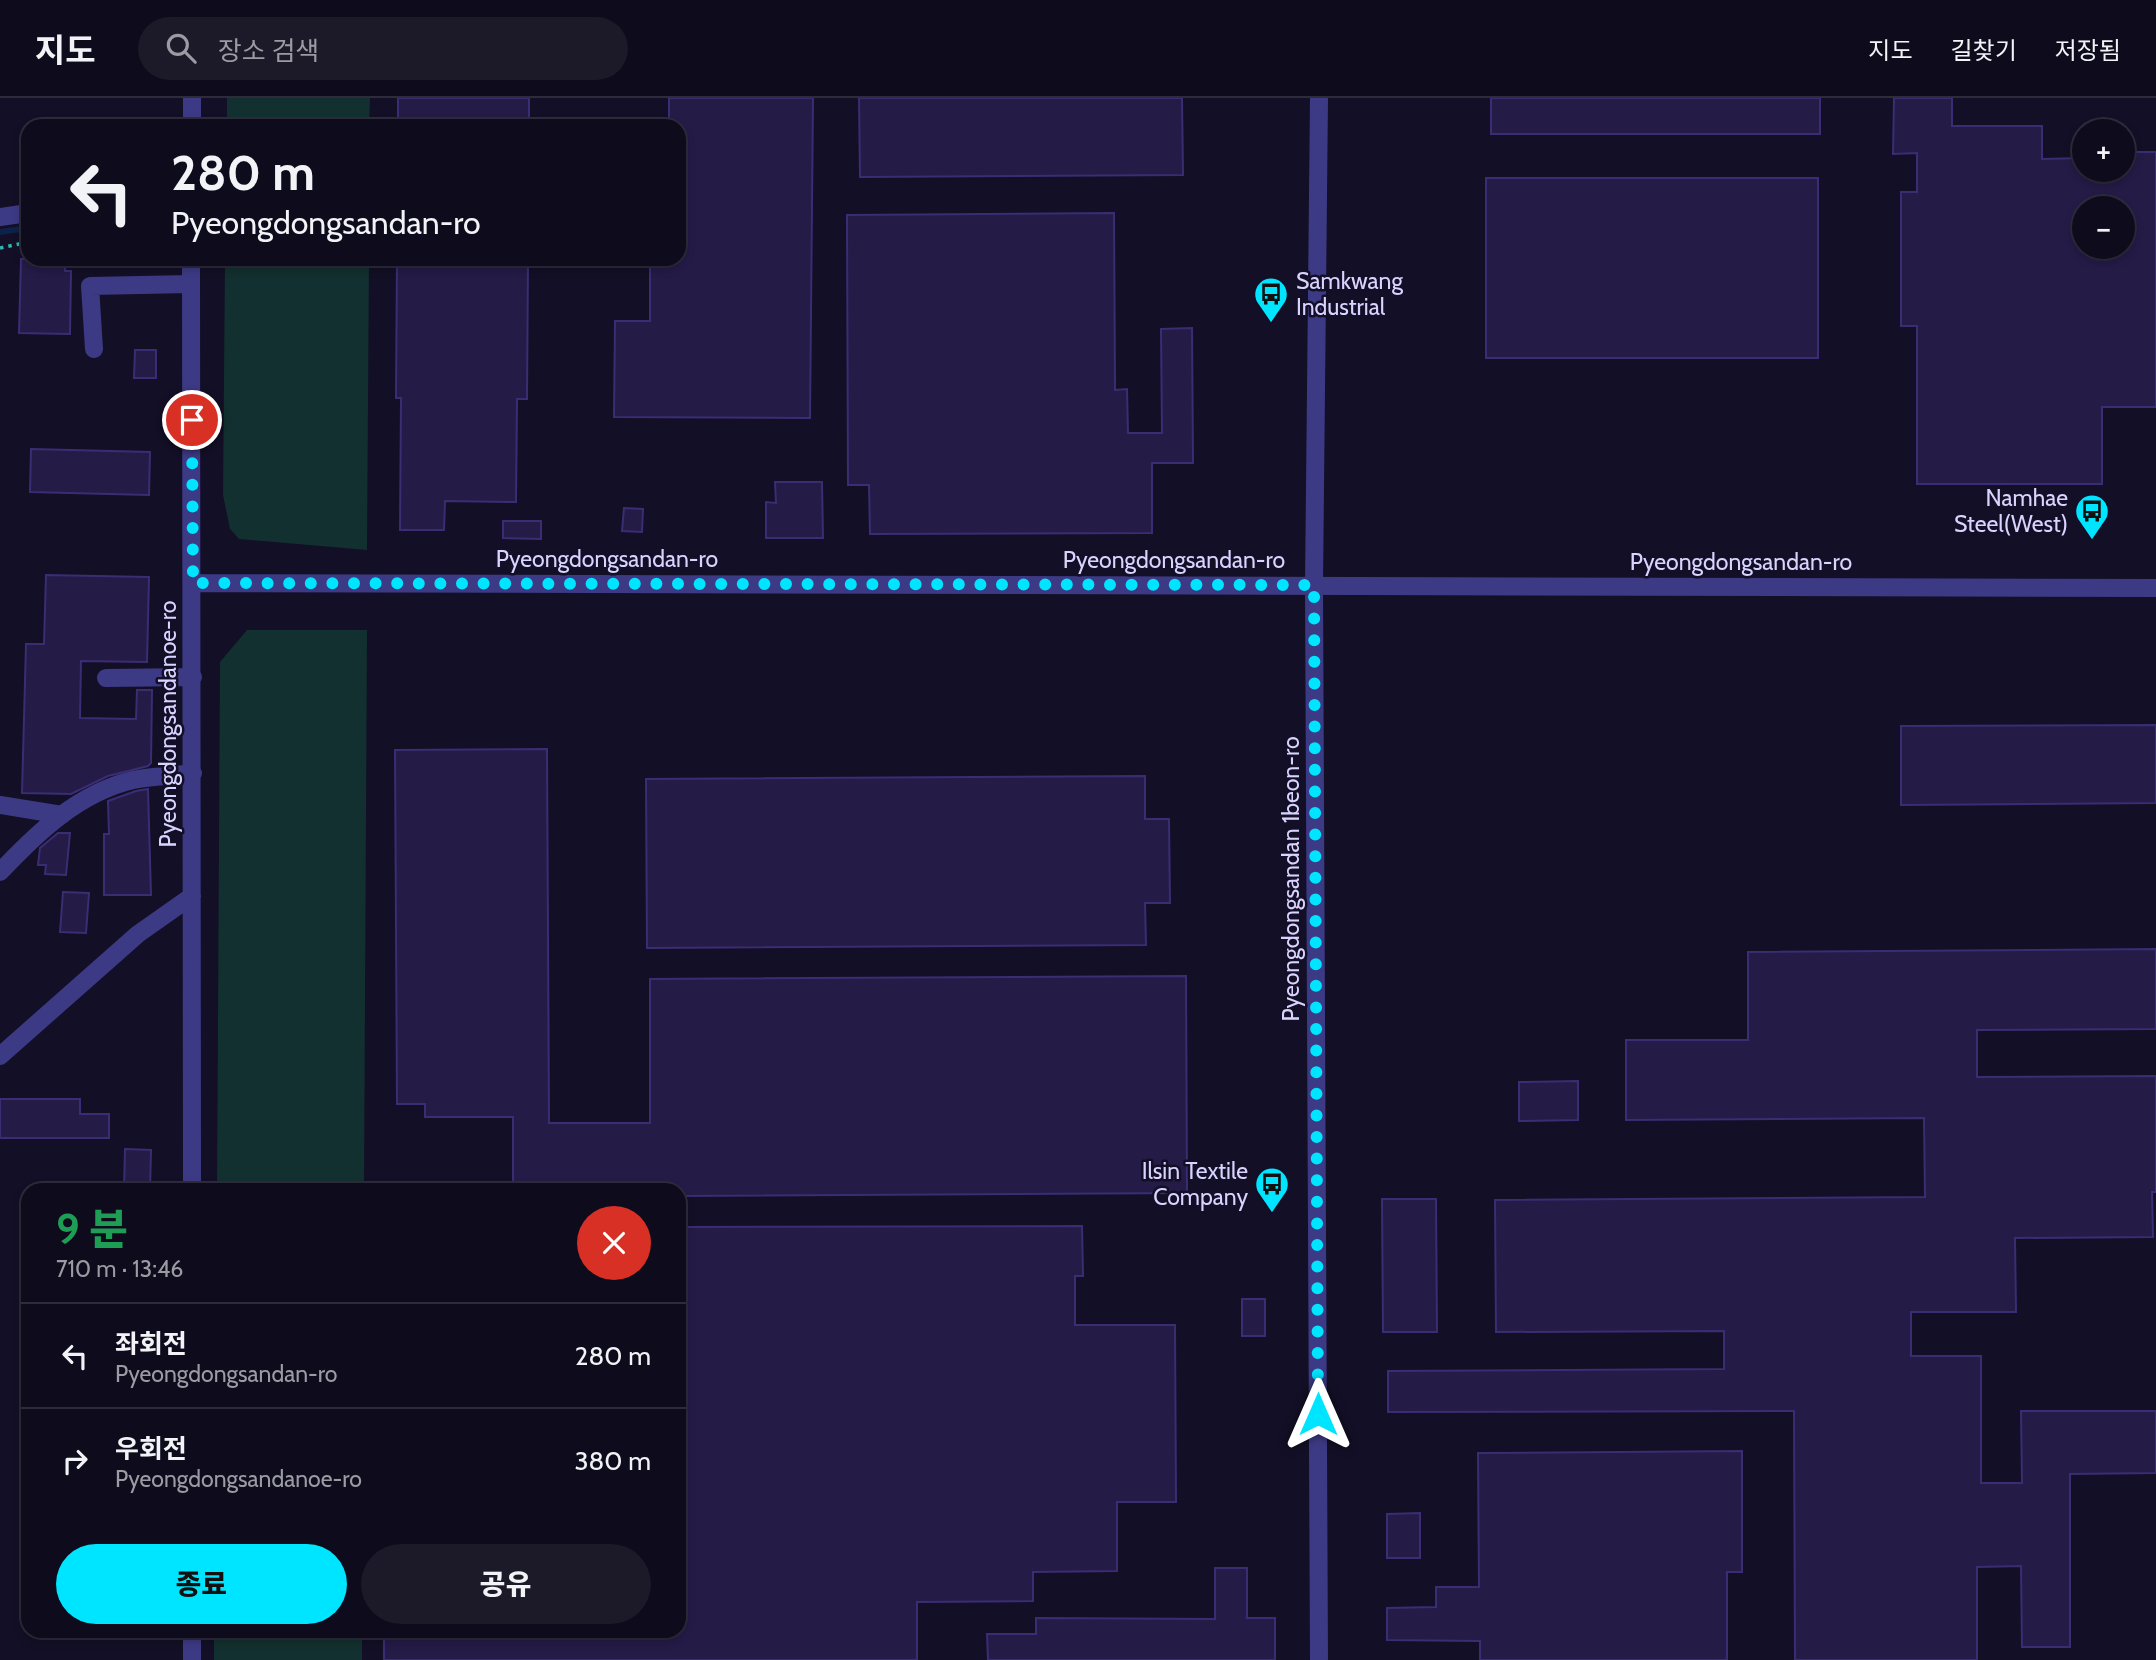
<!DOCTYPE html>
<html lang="ko">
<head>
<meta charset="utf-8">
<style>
	:root { --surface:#0e0b1c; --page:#1c1929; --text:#f1f3f6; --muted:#9b9ba3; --line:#2e2b3b; --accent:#00e5ff }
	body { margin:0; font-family:Cabin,"Noto Sans KR",sans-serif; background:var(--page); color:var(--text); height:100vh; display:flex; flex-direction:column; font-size:26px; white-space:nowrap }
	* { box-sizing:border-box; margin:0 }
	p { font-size:23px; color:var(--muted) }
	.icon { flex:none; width:38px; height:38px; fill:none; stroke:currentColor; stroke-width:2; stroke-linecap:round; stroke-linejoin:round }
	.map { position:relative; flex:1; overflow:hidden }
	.panel { position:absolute; left:21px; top:1085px; width:665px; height:455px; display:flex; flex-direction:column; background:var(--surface); border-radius:21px; box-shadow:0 4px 10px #0003,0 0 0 2px var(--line) }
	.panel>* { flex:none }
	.banner { position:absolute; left:21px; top:21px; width:665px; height:147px; border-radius:21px; box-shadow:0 4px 10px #0003,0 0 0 2px var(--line); background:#0e0b1c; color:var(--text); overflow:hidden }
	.controls { position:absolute; left:2072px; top:21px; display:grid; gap:14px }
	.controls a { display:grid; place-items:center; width:63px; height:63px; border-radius:50%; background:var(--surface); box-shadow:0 4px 10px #0003,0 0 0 2px var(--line); font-size:35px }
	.pin { position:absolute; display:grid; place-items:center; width:60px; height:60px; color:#fff; margin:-30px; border:4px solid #fff; border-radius:50%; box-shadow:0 2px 7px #0007 }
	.me { position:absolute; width:77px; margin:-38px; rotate:0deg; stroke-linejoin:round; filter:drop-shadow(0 0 5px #0008) }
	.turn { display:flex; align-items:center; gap:24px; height:147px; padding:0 35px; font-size:32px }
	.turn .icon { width:91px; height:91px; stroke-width:2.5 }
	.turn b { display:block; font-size:49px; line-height:60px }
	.round { display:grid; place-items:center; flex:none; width:74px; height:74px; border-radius:37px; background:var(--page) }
	.headline { display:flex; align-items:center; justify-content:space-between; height:119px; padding:0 35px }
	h1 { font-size:42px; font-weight:800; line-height:52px; color:#1e9e55 }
	.action { display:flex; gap:14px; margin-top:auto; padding:14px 35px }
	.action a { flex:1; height:80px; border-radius:42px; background:var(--accent); color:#111; font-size:28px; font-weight:800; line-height:80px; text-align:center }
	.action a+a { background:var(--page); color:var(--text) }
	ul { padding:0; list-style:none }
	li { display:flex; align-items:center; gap:21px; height:105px; padding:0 35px; border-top:2px solid var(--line) }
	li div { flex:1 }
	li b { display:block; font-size:26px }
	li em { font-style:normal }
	header { display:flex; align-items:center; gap:42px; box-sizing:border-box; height:98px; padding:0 35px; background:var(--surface); border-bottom:2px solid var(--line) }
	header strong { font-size:33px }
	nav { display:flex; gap:38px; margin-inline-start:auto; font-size:24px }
	.search { width:490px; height:63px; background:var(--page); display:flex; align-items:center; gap:18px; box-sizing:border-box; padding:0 24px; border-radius:38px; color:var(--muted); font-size:26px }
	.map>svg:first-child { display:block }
</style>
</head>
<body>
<header>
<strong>지도</strong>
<div class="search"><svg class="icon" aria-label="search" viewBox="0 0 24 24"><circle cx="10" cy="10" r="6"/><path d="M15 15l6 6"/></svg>장소 검색</div>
<nav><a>지도</a><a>길찾기</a><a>저장됨</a></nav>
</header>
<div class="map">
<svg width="2156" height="1562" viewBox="0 0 2156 1562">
	<rect width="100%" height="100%" fill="#130f26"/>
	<!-- green -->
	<path fill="#12302f" d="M227,0H370L369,28H227Z
		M225,161H369L367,452L239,441L230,431L223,397Z
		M247,532H367L364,1092H217L220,564Z
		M214,1533H362V1562H214Z"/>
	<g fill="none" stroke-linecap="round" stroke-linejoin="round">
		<!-- stream -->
		<path stroke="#0c2248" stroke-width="6" d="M0,134L28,130"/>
	</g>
	<!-- building -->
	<path fill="#241b47" stroke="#3b2d73" stroke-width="2" fill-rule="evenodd" d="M398,0H529V28H398Z
		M669,0H813L810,320L614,319L615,223H650V161H679V28H669Z
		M859,0H1182L1183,77L860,79Z
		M1491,0H1820V36H1491Z
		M1894,0H1952V28H2042V61L2084,60V72H2123V54H2156V309H2102V386H1917V228H1901V94H1917V55L1893,56ZM2084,110H2123V149H2084Z
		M1486,80H1818V260H1486Z
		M1114,115L1115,292L1127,291L1128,335H1162L1161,231L1192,230L1193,365H1152V435L870,436L869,387H848L847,117Z
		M21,161H66L65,173H71L70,236L19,235Z
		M397,161H528L527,301H517L516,404L445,403L444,432H400L401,300H396Z
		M135,252H156V280H134Z
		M31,351L150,354L149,397L30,394Z
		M775,384H822L823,440H766V404L776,405Z
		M624,410L643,411L642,434L622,433Z
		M503,423H541V441L503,440Z
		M46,477L149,479L147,564L81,563L80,620L136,621L137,592H152L151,665L148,668L108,678L71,696L22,695L26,546H44Z
		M2156,627V705L1901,707V628Z
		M547,651L549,1025H650V881L1186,878L1187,1095L679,1098V1092H513V1019H425V1006H397L395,652Z
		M1145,678V721H1169L1170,805H1145L1146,847L647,850L646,681Z
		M148,691L151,797H104V736H109L108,703L136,693Z
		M58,735H70L66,777L45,776L46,767H38L40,750Z
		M63,794L89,795L86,835L60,834Z
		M2156,851V931L1977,932V979L2156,978V1094H2152L2153,1139L2015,1140L2016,1214H1911V1258H1981V1385H2022L2021,1313H2156V1375L2070,1376V1549H2022L2021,1468L1977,1469V1562H1795L1794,1313L1388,1314V1273L1724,1271V1233L1496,1234L1495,1102L1925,1099L1924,1020L1626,1022V942H1748V854Z
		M1578,983V1022L1519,1023V984Z
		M0,1001H80V1016H109V1040H0Z
		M125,1051L151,1052L150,1092H124Z
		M1382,1101H1436L1437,1234H1383Z
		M1082,1128L1083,1178H1075V1227H1175L1176,1404H1117V1473L1033,1474V1503L917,1504V1562H384V1536L679,1533V1129Z
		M1242,1201H1265V1238H1242Z
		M1742,1353V1474H1727V1562H1480V1543L1387,1542V1510L1436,1509V1489H1479L1478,1355Z
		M1420,1415V1460H1387V1416Z
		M1215,1470H1247V1520H1275V1562H988L987,1536H1036V1520L1215,1521Z"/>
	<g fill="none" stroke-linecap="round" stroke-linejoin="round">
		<!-- path -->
		<path stroke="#2fb8b0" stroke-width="3.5" stroke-dasharray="3.5 5" stroke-linecap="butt" d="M0,150L28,144"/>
		<!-- minor -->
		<path stroke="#3d3a85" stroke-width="18" d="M192,28V0
			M0,119L28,115
			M191,161L192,1092
			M94,251L90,188L191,186
			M193,485L2156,490
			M106,580L193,579
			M0,707L62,717
			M0,774C37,735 78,695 133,682C152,678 173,678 193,675
			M0,958L138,836L192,798
			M192,1562V1533
			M1319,1562L1314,487L1319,0"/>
	</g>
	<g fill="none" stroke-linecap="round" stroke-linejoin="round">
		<!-- route -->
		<path stroke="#00e5ff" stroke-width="12" stroke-dasharray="0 21.6" d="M192,322L193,485L1314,487L1318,1316"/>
	</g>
	<!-- icons -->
	<defs>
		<g id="bus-pin" transform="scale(1.75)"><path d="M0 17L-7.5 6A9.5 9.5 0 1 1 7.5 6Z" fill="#00e5ff" stroke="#130f26"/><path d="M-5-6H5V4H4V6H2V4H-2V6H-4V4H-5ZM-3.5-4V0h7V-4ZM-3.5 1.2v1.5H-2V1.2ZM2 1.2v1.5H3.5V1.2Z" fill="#111"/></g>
	</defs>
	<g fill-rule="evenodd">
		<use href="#bus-pin" x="1271" y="196"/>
		<use href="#bus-pin" x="2092" y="413"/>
		<use href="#bus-pin" x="1272" y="1086"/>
	</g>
	<g text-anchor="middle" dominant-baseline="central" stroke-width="5" stroke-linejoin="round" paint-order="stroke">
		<!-- poi labels -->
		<g font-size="23" fill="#d9d4ff" stroke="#130f26" text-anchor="end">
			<text x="1296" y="183" text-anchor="start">Samkwang<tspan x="1296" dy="26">Industrial</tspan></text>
			<text x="2068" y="400">Namhae<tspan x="2068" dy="26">Steel(West)</tspan></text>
			<text x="1248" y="1073">Ilsin Textile<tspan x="1248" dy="26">Company</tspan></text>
		</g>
		<!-- street labels -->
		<g font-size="23" fill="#d9d4ff" stroke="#130f26">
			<text x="607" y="461">Pyeongdongsandan-ro</text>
			<text x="1174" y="462">Pyeongdongsandan-ro</text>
			<text x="1741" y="464">Pyeongdongsandan-ro</text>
			<text transform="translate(168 626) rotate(-90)">Pyeongdongsandanoe-ro</text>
			<text transform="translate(1291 781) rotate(-90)">Pyeongdongsandan 1beon-ro</text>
		</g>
	</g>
</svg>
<div class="controls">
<a>+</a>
<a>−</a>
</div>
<div class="pin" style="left:192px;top:322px;background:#d93025"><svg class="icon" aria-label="arrive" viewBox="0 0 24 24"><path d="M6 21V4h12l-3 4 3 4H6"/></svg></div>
<svg class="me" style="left:1318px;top:1316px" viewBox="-20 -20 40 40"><path d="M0-17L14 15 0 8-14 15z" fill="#00e5ff" stroke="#fff" stroke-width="4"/></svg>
<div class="banner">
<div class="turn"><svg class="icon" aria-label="left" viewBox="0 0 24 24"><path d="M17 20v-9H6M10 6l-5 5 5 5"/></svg><div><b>280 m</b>Pyeongdongsandan-ro</div></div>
</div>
<section class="panel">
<div class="headline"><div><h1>9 분</h1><p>710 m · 13:46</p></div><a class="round" style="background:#d93025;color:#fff"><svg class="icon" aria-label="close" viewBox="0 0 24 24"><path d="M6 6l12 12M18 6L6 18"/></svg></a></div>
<ul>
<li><svg class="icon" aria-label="left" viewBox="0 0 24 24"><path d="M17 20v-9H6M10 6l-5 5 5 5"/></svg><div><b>좌회전</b><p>Pyeongdongsandan-ro</p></div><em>280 m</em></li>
<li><svg class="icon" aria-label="right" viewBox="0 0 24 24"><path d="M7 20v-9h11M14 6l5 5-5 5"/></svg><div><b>우회전</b><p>Pyeongdongsandanoe-ro</p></div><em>380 m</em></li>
</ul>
<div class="action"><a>종료</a><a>공유</a></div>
</section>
</div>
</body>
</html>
